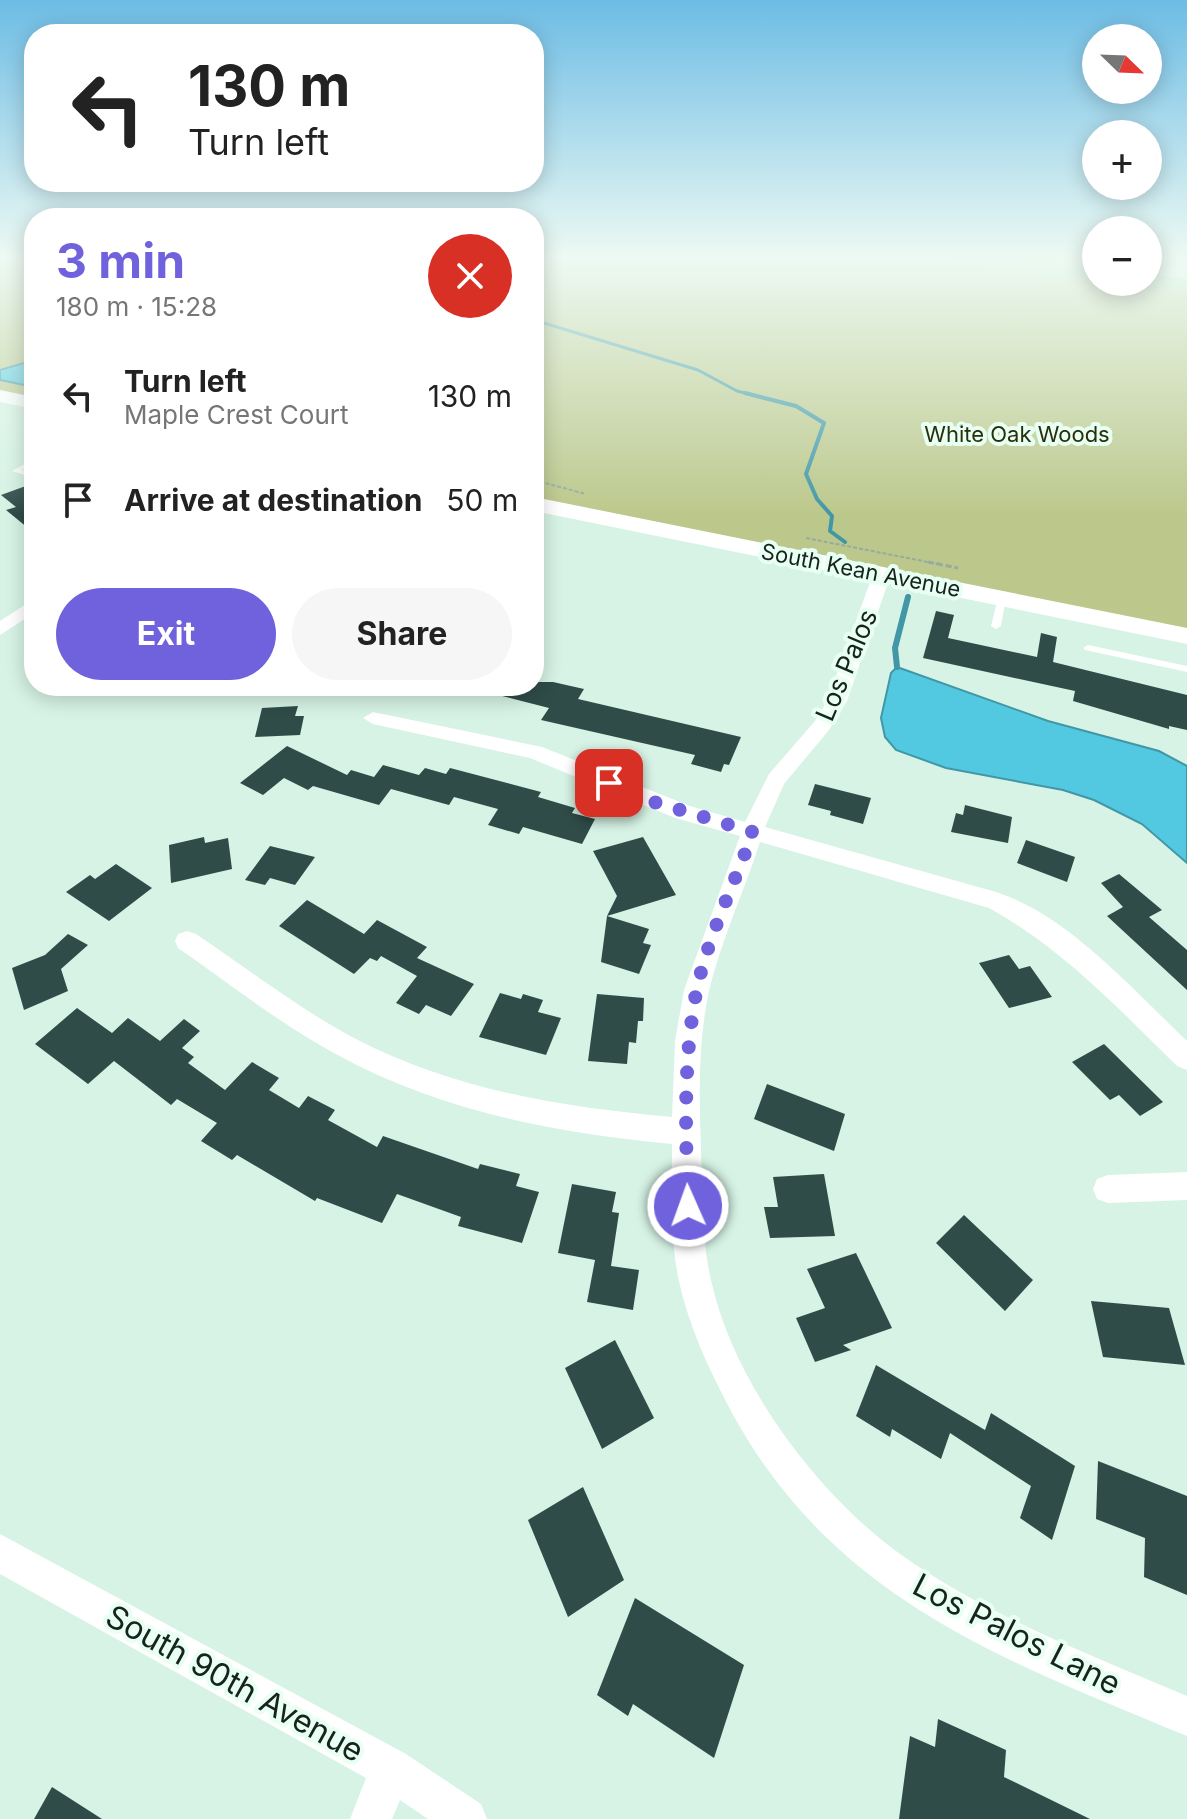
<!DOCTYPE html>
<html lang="en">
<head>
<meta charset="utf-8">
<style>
	:root { --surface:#fff; --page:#f6f6f6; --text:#222; --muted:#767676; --accent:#7062dc }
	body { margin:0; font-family:Inter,sans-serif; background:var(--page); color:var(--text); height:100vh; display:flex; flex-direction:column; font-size:30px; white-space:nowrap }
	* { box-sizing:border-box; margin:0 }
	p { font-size:26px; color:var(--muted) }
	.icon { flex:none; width:44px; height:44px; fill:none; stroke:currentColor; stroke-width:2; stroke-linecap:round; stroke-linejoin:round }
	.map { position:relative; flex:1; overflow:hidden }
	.sheet { position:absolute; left:24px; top:208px; width:520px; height:488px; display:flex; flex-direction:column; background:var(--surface); border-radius:32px; box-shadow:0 4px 20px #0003 }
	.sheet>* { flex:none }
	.guide { position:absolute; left:24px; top:24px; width:520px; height:168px; border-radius:32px; box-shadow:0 4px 20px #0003; background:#fff; color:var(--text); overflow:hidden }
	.needle { width:52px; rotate:113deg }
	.tools { position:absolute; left:1082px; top:24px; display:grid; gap:16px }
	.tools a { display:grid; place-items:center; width:80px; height:80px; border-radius:50%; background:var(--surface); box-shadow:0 4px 20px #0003; font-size:40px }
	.pin { position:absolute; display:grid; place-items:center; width:68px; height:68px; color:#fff; margin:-34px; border-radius:16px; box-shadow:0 4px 12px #0006 }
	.me { position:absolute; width:88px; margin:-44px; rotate:358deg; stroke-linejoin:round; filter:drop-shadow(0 0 6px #0008) }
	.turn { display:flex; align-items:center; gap:28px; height:168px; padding:0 32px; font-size:36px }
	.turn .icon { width:104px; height:104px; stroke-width:2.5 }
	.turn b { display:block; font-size:56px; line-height:68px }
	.round { display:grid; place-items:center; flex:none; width:84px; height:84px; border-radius:42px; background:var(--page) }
	.overview { display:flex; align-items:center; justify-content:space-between; height:136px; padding:0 32px }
	h1 { font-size:48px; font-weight:700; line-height:60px; color:var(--accent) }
	.primary-button { display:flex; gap:16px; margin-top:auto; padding:16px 32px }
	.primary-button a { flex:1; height:92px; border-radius:48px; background:var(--accent); color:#fff; font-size:32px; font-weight:700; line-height:92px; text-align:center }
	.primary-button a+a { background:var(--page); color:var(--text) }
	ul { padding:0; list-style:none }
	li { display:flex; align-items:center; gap:24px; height:104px; padding:0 32px }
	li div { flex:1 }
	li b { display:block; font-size:30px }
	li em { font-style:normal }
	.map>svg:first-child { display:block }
</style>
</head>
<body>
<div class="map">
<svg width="1187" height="1819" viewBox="0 0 1187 1819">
	<rect width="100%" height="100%" fill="#d6f3e5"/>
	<!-- green -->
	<path fill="#bcc88b" d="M0,260H34V402L0,395Z
		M534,260H948L1096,278V282H1126L1187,289V636L534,504Z"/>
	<!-- water -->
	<path fill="#52c9e1" stroke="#4197a6" stroke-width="2" d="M34,360V387L0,380V370Z
		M897,667L1048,721L1159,751L1187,766V863L1142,824L1094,800L1063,790L946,768L896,750L885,737L881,718L891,673Z"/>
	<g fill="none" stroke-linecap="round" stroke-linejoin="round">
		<!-- stream-far2 -->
		<path stroke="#4197a6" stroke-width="3" d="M534,320L698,370L737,391L752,395"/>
		<!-- stream-far1 -->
		<path stroke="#4197a6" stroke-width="4" d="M745,393L796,406L824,423L806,474L817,499L832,516L830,531L845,542"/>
		<!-- stream -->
		<path stroke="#4197a6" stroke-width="6" d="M897,667L895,648L908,597"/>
	</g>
	<!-- building -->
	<path fill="#2f4c49" d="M34,483V533L6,510L16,507L1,495Z
		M936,611L954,615L948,638L1037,657L1041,633L1057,637L1053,662L1187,695V730L1169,726V729L1073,701L1075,691L923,658Z
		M535,682H553L584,689L578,699L741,737L729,765L724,764L721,772L691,764L695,755L541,720L549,708L487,692L488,686H534Z
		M298,706L295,716H304L300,735L255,737L262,708Z
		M287,746L347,775L351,770L374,777L383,765L419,775L425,768L446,774L450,768L541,792L538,797L575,808L572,813L595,819L582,844L523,827L519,834L488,825L498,809L454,797L449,805L391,789L379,805L313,786L308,790L284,778L263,795L240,783Z
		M815,784L871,798L863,824L830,815L831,811L808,805Z
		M965,805L1012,817L1008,843L951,832L956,813L963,815Z
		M204,837L205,843L228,838L232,869L171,883L169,845Z
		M643,837L676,895L607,916L617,896L593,851Z
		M1026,840L1075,857L1067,882L1017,863Z
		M270,846L315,857L295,885L270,878L265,885L245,880Z
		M116,864L152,888L109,921L66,892L90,875L95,879Z
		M1119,874L1162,910L1149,917L1187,950V990L1107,916L1123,907L1101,883Z
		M307,900L364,934L377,920L427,947L417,958L474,984L451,1016L426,1005L419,1014L396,1003L417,976L381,956L377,961L370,958L354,974L279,926Z
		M607,916L649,929L643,943L651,945L639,974L601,962Z
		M68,934L88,945L61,969L68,991L24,1010L12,968L45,955Z
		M1009,955L1019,969L1030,966L1052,997L1009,1008L979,963Z
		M500,993L521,999L523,994L543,1000L538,1012L561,1018L546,1055L479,1037Z
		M597,994L644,998L643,1021H638L636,1043L629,1042L627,1064L588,1061Z
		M77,1008L112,1033L128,1018L160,1041L184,1019L200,1031L182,1048L194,1057L188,1063L225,1090L252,1062L279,1078L269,1090L299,1108L308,1096L335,1110L328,1120L377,1147L383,1136L478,1169L480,1164L520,1174L516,1186L539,1192L522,1243L458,1226L461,1217L397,1194L382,1223L317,1198L315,1201L237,1155L232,1160L201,1141L217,1123L177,1099L171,1105L114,1061L88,1084L35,1044Z
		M1104,1044L1163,1102L1140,1116L1119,1095L1110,1100L1072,1062Z
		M767,1084L845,1114L834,1151L754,1119Z
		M824,1174L835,1236L770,1238L764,1207H778L773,1177Z
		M572,1184L616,1192L612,1212L619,1213L611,1266L639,1270L633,1310L587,1302L595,1260L558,1253Z
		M964,1215L1033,1280L1005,1311L936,1243Z
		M856,1253L892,1328L843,1345L851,1350L815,1362L796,1318L825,1308L807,1269Z
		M1091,1301L1169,1308L1185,1365L1103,1357Z
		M615,1340L654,1418L602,1449L565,1368Z
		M876,1365L985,1430L991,1413L1075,1466L1052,1540L1020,1518L1031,1486L950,1433L941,1459L892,1429L890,1437L856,1416Z
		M1098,1461L1187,1496V1595L1144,1577L1145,1538L1096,1519Z
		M583,1487L624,1580L568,1617L528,1520Z
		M635,1598L744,1665L714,1758L633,1704L628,1716L597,1695Z
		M938,1719L1006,1750L1004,1777L1090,1819H899L910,1736L935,1747Z
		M52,1787L102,1819H34Z"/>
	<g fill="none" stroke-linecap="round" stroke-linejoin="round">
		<!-- path-far1 -->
		<path stroke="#94aba0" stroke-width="2" stroke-dasharray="4 2" stroke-linecap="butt" d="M534,480L586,494
			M806,538L938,564"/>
		<!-- path -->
		<path stroke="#94aba0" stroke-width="3" stroke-dasharray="6 3" stroke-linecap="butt" d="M928,562L958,568"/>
		<!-- lane -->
		<path fill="#fff" fill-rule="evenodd" d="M34,459V464L22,470L34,474V478L12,471Z
			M1002,595L1006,598L1001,626L996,629L991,626L998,598Z
			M1088,645L1187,666V672L1085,650L1083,648Z"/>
		<!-- street -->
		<path fill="#fff" fill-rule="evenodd" d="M882,569L891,574L847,701L829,730L784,784L765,827L996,892C1068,915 1133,990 1187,1041V1070L1177,1066C1118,1008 1062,948 989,908L760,842C744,892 721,940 709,991C698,1042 699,1095 701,1148C702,1192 701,1237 711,1280C733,1382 816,1493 900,1554C987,1616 1089,1654 1187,1696V1736C1001,1659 834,1599 732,1413C709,1370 688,1325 678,1277C670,1234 672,1188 672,1144C554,1133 439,1111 334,1053C279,1023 230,984 178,948L175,941L178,934L187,931L196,934C248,969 298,1008 354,1038C454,1090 561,1107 672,1117L675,1041L684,990L740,836L675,818L530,758L373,724L363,718L373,712L542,747L690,806L745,822L769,774L815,721L827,701L873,574Z
			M34,599V613L0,635V621Z
			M1187,1172V1200L1108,1203L1097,1199L1093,1189L1097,1179L1108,1175Z
			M0,1534L406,1754L481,1804L487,1819H428L400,1800L392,1819H350L366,1778L0,1574Z"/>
		<!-- secondary -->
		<path fill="#fff" fill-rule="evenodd" d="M0,390L34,397V409L0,402Z
			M534,497L1187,628V644L534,511Z"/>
		<!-- highway -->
		<path fill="#a7dc9e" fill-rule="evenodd" d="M980,260H1033L1096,268V280L989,266Z
			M1148,274L1187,279V291L1141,284L1140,282H1148Z"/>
	</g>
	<!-- sky -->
	<linearGradient id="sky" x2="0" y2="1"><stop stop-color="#6cbce5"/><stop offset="0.5" stop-color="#edfaf3"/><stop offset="1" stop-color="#edfaf3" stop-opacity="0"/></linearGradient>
	<rect width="1187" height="515" fill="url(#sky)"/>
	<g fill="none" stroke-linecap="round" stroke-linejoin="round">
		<!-- route -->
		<path stroke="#7062dc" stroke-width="14" stroke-dasharray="0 25.2" d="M609,783L654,802L753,832C733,888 703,946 694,1005C683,1071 686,1139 688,1206"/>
	</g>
	<g text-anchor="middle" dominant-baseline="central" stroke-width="8" stroke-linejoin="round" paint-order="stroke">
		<!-- far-park labels -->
		<g font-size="22" fill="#2a2f0a" stroke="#e8fff4">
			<text x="1017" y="434">White Oak Woods</text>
		</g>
		<!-- far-street labels -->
		<g font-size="22" fill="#18231e" stroke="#e8fff4">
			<text transform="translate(861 570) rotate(11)">South Kean Avenue</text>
		</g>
		<!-- street labels -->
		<g font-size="26" fill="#18231e" stroke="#e8fff4">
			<text transform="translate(846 665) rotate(-67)">Los Palos</text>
		</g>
		<!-- near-street labels -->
		<g font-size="32" fill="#18231e" stroke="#e8fff4">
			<text transform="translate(1017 1634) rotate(27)">Los Palos Lane</text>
			<text transform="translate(235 1683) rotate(29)">South 90th Avenue</text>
		</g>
	</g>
</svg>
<div class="tools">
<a><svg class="needle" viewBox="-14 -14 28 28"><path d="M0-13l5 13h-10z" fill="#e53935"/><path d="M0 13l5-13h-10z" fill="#767676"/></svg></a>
<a>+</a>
<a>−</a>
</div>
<div class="pin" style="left:609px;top:783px;background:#d93025"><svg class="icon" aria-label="arrive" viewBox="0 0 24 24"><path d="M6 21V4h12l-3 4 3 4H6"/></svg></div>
<svg class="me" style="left:688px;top:1206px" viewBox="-20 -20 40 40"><circle r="17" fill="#7062dc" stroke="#fff" stroke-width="3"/><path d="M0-11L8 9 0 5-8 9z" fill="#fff"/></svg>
<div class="guide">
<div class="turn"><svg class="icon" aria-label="left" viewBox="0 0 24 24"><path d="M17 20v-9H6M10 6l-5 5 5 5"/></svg><div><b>130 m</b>Turn left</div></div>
</div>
<section class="sheet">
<div class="overview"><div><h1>3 min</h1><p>180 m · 15:28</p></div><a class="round" style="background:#d93025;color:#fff"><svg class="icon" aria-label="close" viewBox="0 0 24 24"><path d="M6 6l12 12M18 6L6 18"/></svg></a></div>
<ul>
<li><svg class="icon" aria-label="left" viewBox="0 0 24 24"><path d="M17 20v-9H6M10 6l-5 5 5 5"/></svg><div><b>Turn left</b><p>Maple Crest Court</p></div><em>130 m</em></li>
<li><svg class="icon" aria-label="arrive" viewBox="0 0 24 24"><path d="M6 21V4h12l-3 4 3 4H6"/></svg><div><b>Arrive at destination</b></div><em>50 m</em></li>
</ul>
<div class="primary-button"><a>Exit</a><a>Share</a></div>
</section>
</div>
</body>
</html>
